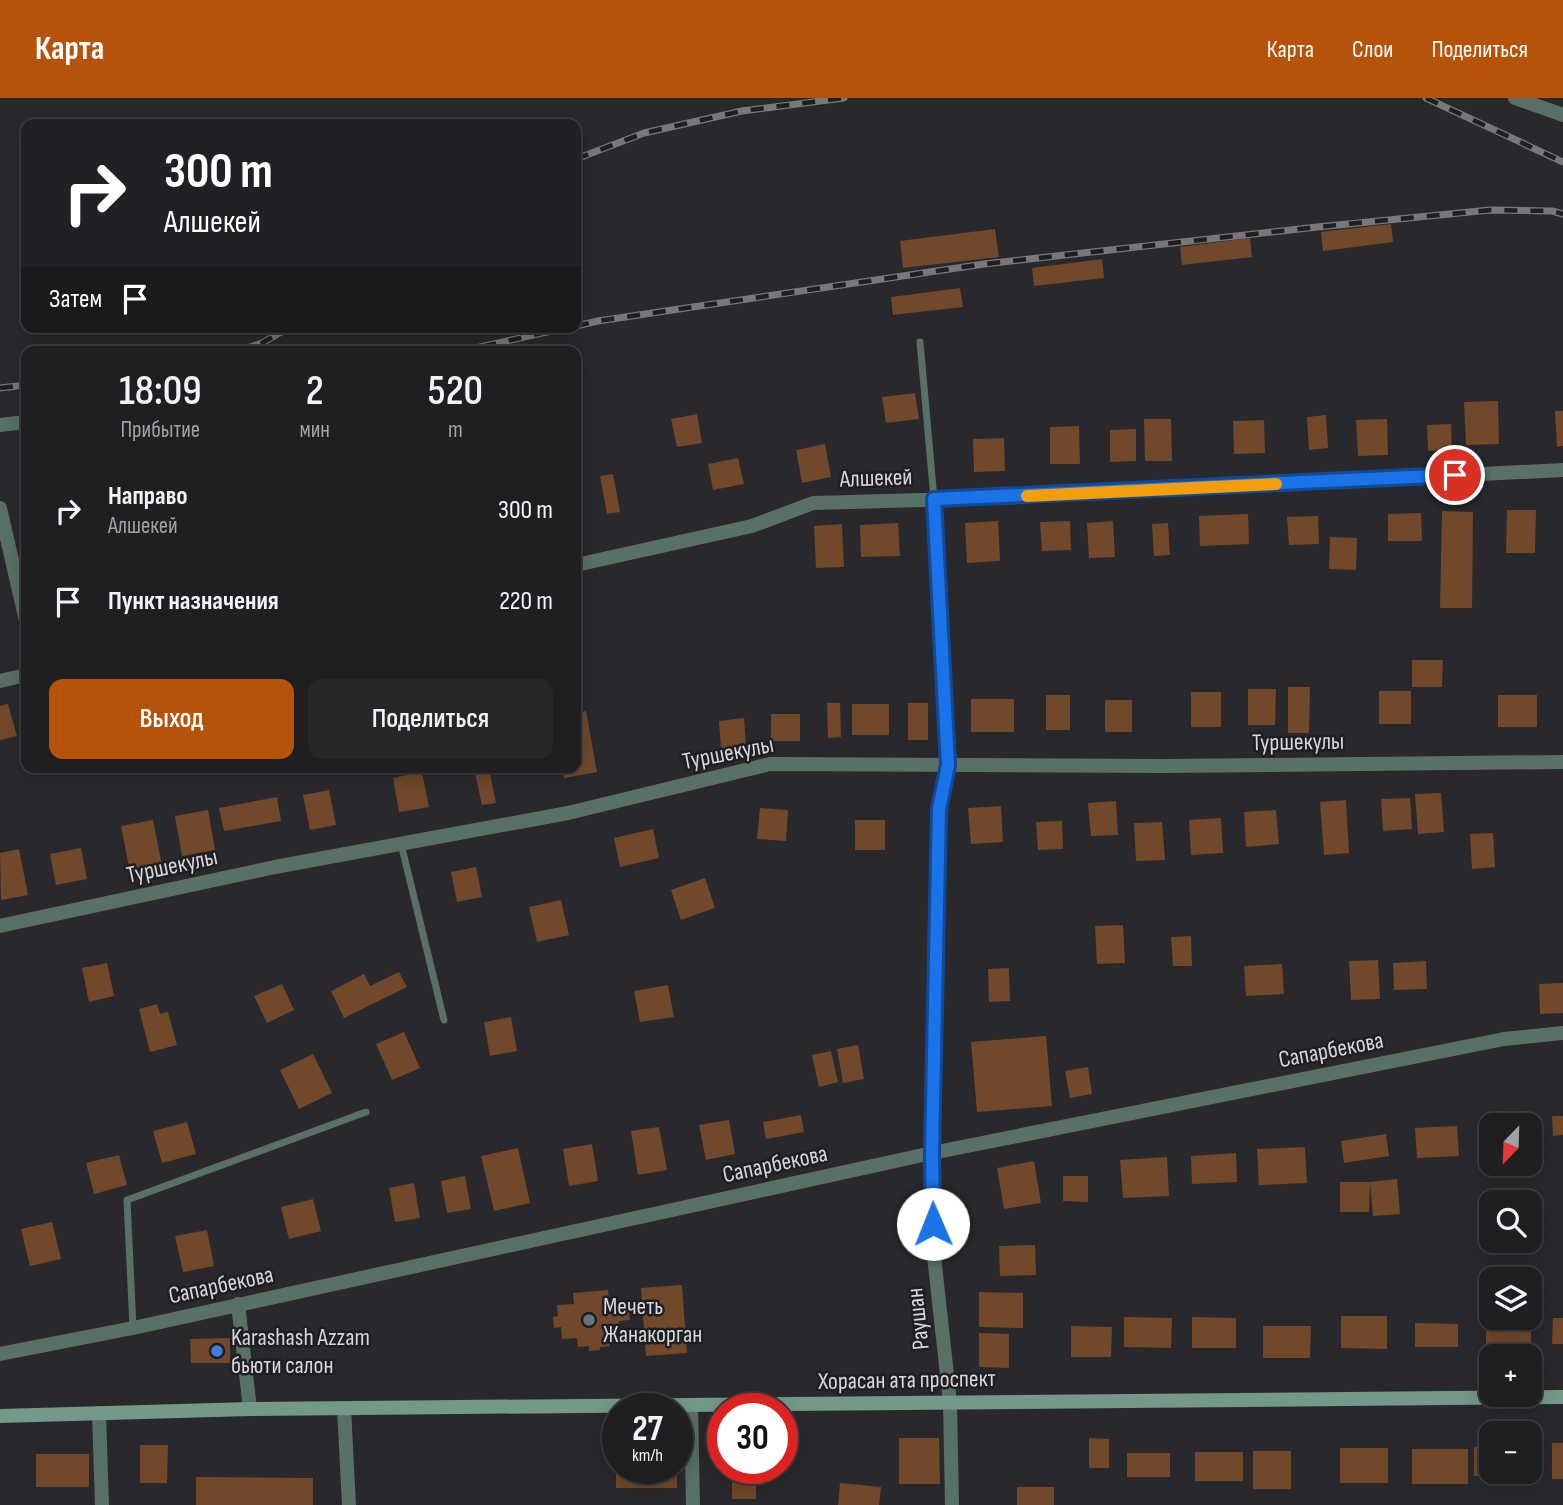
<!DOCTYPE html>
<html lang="ru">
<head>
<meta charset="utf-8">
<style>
	:root { --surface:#1f1e21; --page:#27272a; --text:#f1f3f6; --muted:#a1a2a5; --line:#3c3c3f; --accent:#b45309 }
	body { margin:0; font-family:"Sofia Sans Condensed",sans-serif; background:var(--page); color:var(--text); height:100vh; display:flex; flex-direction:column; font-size:26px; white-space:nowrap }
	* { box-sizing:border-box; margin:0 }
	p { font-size:23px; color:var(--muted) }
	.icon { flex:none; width:38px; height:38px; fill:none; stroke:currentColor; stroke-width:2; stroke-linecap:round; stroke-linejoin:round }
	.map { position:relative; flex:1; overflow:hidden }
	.details { position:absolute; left:21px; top:248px; width:560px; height:427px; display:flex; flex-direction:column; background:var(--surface); border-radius:14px; box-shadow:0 4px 18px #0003,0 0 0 2px var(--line) }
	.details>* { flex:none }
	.hud { position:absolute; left:21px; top:21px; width:560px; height:214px; border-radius:14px; box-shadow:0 4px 18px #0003,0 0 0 2px var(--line); background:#202124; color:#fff; overflow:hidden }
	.needle { width:46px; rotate:203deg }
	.controls { position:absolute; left:1479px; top:1015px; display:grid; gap:14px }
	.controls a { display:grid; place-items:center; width:63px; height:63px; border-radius:14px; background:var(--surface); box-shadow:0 4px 18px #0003,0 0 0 2px var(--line); font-size:35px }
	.speed { position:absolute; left:602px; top:1295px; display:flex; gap:14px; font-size:35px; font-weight:700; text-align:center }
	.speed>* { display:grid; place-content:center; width:91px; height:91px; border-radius:50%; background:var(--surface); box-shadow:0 4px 18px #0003,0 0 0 2px var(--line); line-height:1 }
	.speed small { font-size:18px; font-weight:400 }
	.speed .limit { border:10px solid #d22; background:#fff; color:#111 }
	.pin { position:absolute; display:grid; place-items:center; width:60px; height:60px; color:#fff; margin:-30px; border:4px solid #fff; border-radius:50%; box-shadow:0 2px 7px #0007 }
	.me { position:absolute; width:77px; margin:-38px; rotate:359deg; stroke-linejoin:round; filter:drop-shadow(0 0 5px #0008) }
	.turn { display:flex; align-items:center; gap:24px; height:147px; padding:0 28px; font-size:32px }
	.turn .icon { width:91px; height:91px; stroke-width:2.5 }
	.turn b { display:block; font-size:49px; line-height:60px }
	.then { display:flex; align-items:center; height:66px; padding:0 28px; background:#0003; gap:14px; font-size:26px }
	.eta { display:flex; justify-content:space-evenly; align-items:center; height:119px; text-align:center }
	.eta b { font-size:42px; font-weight:600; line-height:49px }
	.primary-button { display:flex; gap:14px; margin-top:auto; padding:14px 28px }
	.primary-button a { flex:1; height:80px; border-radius:14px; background:var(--accent); color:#fff; font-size:28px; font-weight:600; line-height:80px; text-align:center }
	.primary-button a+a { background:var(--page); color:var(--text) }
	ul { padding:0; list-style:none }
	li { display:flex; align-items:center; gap:21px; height:91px; padding:0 28px }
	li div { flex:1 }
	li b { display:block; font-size:26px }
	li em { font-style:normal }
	header { display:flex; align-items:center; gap:42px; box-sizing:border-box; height:98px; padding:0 35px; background:var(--accent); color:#fff }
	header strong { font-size:33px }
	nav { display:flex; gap:38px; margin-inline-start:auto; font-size:24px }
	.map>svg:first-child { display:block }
</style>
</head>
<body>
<header>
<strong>Карта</strong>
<nav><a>Карта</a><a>Слои</a><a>Поделиться</a></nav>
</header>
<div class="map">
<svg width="1563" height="1407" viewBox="0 0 1563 1407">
	<rect width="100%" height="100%" fill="#29282c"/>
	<!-- building -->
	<path fill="#71482a" d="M1391,126L1393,144L1323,153L1321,134Z
		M995,131L999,159L903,170L900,143Z
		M1250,140L1252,159L1182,167L1180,149Z
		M1102,161L1104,180L1034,188L1032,170Z
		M960,190L963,209L893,217L891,199Z
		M915,295L919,321L886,325L882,299Z
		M1498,303L1499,346L1466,347L1464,304Z
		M1555,313H1563V348L1557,349Z
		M697,316L702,345L677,349L671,321Z
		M1326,317L1328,350L1309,352L1307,319Z
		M1144,321H1171L1172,363H1145Z
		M1387,321L1388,357L1358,358L1356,322Z
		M1264,322L1265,355L1234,356L1233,323Z
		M1451,326L1452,352L1428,353L1427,327Z
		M1079,328L1080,366H1050V329Z
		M1136,331V363L1110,364V332Z
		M1004,340L1005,373L974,374L973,341Z
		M825,346L831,379L802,385L796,352Z
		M738,360L744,386L713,392L708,366Z
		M613,376L620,414L607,416L600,378Z
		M1507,412H1536L1535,455H1506Z
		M1442,413L1473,414L1472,510H1440Z
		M1421,415L1422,443H1388V416Z
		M1248,416L1249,446L1200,448L1199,418Z
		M1318,418L1319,446L1289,447L1287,419Z
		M998,423L1000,463L967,465L965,425Z
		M1070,423L1071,452L1042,453L1040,424Z
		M1113,423L1115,459L1089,460L1087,425Z
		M898,425L900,458L861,459L860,427Z
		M1168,425L1170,457L1154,458L1152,426Z
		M842,426L844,469L816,470L814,428Z
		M1330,439L1357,440L1356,472L1329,471Z
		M1412,562H1443L1442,589H1412Z
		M1288,589H1310L1309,635H1288Z
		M1248,591H1276L1275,627H1248Z
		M1379,593H1411V626H1379Z
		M1191,594H1221V629H1191Z
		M1046,597H1070V632H1046Z
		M1498,597H1537V629H1498Z
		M971,601H1014V634H971Z
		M1105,602H1132V634H1105Z
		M827,605H840L841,639L828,640Z
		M908,605H928V642H908Z
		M8,606L17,638L0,642V608Z
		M852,606H889V637H852Z
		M586,613L597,674L564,680L562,670H576V615Z
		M771,616H800V643H771Z
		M744,620L746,648L721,650L719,623Z
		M474,670H489L496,705L482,707Z
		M422,674L429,709L399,714L393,680Z
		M329,692L336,727L310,732L303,697Z
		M1441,695L1444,734L1418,736L1415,696Z
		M277,699L281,723L224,733L219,710Z
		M1410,700L1412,731L1383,733L1381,701Z
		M1346,702L1349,755L1324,757L1320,704Z
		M1116,703L1118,737L1091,738L1088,705Z
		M1001,708L1003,744L971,746L968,710Z
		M760,710L788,712L786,743L757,741Z
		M208,712L215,752L182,758L175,718Z
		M1276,712L1279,746L1246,749L1244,714Z
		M1221,720L1223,755L1191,757L1189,722Z
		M153,722L162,768L130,774L121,728Z
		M855,722H885V752H855Z
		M1062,723L1063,751L1038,752L1036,724Z
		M1162,724L1165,762L1136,763L1134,725Z
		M653,731L659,760L620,769L614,740Z
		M1493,735L1495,769L1472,771L1470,736Z
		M81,750L87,781L56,787L50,756Z
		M19,751L28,797L1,802L0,755Z
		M476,769L482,799L457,804L451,774Z
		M705,780L715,810L681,822L671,792Z
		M561,802L569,837L537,844L529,809Z
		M1123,827L1125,865L1097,866L1095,828Z
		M1191,838L1192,868H1173L1171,839Z
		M1378,862L1380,901L1351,902L1349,863Z
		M1426,863L1427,891L1394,892L1393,865Z
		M107,865L114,898L89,904L82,870Z
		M1282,866L1284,896L1246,898L1244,868Z
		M1009,870L1010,903L989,904L988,871Z
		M399,874L407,889L344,920L331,893L364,876L370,888Z
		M1563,885V915L1540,916L1539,886Z
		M282,886L294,912L267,925L254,898Z
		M668,887L674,919L640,924L634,893Z
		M157,906L160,916L168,914L177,947L150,954L139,911Z
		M511,919L517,953L490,958L484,924Z
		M404,934L420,970L392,982L376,946Z
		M1046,938L1052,1008L977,1014L971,944Z
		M858,947L864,981L843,985L837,951Z
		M831,953L838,984L819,989L812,957Z
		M313,956L332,995L299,1011L280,972Z
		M1088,969L1092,996L1070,1000L1065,973Z
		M801,1017L804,1034L766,1041L763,1024Z
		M1552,1018H1563V1037L1553,1038Z
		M729,1022L735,1056L706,1062L699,1027Z
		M187,1024L196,1056L162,1065L153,1033Z
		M1482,1027H1491V1054H1484Z
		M1457,1028L1459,1058L1417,1060L1415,1030Z
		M659,1029L667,1072L638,1077L631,1033Z
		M1386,1036L1389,1058L1344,1065L1341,1043Z
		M592,1046L598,1083L569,1088L563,1051Z
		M1305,1049L1307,1085L1259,1087L1257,1051Z
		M518,1050L530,1105L494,1113L481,1058Z
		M1236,1055L1237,1084L1192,1086L1191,1058Z
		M119,1057L127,1087L94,1096L86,1065Z
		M1167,1059L1169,1098L1123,1100L1120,1062Z
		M1034,1063L1041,1105L1004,1111L997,1070Z
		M465,1078L471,1111L447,1115L441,1083Z
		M1063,1078H1088V1104L1063,1103Z
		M1397,1081L1400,1116L1373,1118L1370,1084Z
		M1340,1084H1370L1369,1114H1340Z
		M414,1085L420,1120L395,1124L389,1090Z
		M313,1101L321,1133L289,1141L281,1109Z
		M52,1124L61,1161L30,1168L21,1131Z
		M207,1132L214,1168L183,1174L175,1138Z
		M1035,1147L1036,1177L1000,1178L999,1148Z
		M682,1187L687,1255L646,1258L641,1190Z
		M608,1192L609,1202H619L620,1210H628L630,1222L619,1223L620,1231H615V1237L609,1238L610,1248L600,1249V1252L589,1253V1248L578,1249L577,1240L562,1241L561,1229L554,1230L553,1219L558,1218L557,1207L574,1206L573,1195Z
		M979,1194L1023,1195V1230L979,1229Z
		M1341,1218H1387V1251L1341,1250Z
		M1124,1219L1172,1220L1171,1250L1124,1249Z
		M1192,1219L1236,1220V1250H1192Z
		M1553,1220H1563V1246H1552Z
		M1486,1221L1531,1222V1252L1486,1251Z
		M1415,1225L1458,1226V1249H1415Z
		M1071,1228L1112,1229L1111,1259H1071Z
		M1263,1228H1311L1310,1260H1263Z
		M979,1235L1009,1236V1270L979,1269Z
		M230,1240V1265H191L190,1241Z
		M899,1340H939L940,1386H899Z
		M1089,1340L1109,1341V1370H1089Z
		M1552,1345H1563V1381H1552Z
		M140,1347H168L167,1385H140Z
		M1474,1349H1491V1374H1517V1377L1474,1378Z
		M1340,1350H1388V1385H1340Z
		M1412,1351H1468V1386H1412Z
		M1253,1353H1291V1391H1253Z
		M1195,1354H1243V1383H1195Z
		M1127,1355H1170V1379H1127Z
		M36,1356H89V1389H36Z
		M616,1370H677V1390H616Z
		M732,1370H756V1401H732Z
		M196,1379L313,1380V1407H196Z
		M840,1385L881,1389L879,1407H838Z
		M1017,1389H1054V1407H1017Z"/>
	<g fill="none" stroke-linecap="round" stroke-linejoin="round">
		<!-- service -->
		<path stroke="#597066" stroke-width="7" d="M920,244L934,401
			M401,746L444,922
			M133,1230L127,1102L366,1014"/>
		<!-- minor -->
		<path stroke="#597066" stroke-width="14" d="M1515,0L1563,17
			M0,327L26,324
			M934,401L948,667L939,711L932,1055L933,1149L950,1304L952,1407
			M0,410L26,523
			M576,467L752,428L813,405L996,400L1563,372
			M0,583L26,577
			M0,828L275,769L568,715L770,666L1163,668L1563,664
			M238,1206L250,1311
			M0,1256L133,1230L932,1055L1504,941L1563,935
			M691,1307L693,1407
			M344,1310L349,1407
			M99,1315L102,1407"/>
		<!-- secondary -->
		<path stroke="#749988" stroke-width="14" d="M0,1318L250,1311L1563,1299"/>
		<!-- rail casing -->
		<g stroke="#78777a" stroke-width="7">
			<path id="rail" d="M1426,0L1563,64
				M576,61L644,35L742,13L844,0
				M576,228L598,223L984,166L1317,129L1490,112L1552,113L1563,116
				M236,254L262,245L290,229
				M458,254L569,229
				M0,290L26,287"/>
		</g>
		<!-- rail -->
		<use href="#rail" stroke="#1f1e22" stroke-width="4.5" stroke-dasharray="13" stroke-linecap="butt"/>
	</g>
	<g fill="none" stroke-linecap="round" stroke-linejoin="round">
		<!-- route casing -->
		<g stroke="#114b97" stroke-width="18">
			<path id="route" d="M933,1126L932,1055L939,711L948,667L934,401L1455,377"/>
		</g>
		<!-- route -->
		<use href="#route" stroke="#1a73e8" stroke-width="12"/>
		<!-- slow -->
		<path stroke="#f59e0b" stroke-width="12" d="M1027,398L1276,386"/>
	</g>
	<!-- markers -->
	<circle fill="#6b7280" stroke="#1f1e22" stroke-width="2.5" cx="589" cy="1222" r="7"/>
	<circle fill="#3f7fe0" stroke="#1f1e22" stroke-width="2.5" cx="217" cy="1253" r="7"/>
	<g text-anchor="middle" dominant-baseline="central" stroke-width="5" stroke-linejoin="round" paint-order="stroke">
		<!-- street labels -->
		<g font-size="24" fill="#d7d6d8" stroke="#1f1e22">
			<text transform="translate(876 380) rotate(-2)">Алшекей</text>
			<text transform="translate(1298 644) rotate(-1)">Туршекулы</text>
			<text transform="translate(728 655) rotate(-11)">Туршекулы</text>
			<text transform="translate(172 768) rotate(-12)">Туршекулы</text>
			<text transform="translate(1331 952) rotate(-11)">Сапарбекова</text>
			<text transform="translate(775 1066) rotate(-12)">Сапарбекова</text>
			<text transform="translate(221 1187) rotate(-12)">Сапарбекова</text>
			<text transform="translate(918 1221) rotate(-96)">Раушан</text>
			<text transform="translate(907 1282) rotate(-1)">Хорасан ата проспект</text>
		</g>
		<!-- poi labels -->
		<g font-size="24" fill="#d7d6d8" stroke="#1f1e22" text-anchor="start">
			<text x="603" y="1208">Мечеть<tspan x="603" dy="28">Жанакорган</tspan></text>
			<text x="231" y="1239">Karashash Azzam<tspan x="231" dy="28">бьюти салон</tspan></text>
		</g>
	</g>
</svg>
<div class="controls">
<a><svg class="needle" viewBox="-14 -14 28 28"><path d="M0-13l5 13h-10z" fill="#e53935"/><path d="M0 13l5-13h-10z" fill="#a1a2a5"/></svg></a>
<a><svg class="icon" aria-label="search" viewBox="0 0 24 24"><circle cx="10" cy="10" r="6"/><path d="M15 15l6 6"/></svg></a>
<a><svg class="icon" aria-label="layers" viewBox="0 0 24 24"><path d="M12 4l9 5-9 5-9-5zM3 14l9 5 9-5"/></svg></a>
<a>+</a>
<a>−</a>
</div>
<div class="speed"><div>27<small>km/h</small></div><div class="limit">30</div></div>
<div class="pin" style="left:1455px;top:377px;background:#d93025"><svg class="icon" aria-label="arrive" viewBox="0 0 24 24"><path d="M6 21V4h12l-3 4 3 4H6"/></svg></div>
<svg class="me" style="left:933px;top:1126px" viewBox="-20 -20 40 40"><circle r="19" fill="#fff"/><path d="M0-13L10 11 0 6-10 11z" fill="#1a73e8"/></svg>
<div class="hud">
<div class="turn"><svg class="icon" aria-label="right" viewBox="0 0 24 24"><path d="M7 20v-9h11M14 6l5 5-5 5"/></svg><div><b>300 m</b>Алшекей</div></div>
<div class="then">Затем<svg class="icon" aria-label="arrive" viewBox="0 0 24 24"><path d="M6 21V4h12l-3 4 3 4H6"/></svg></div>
</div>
<section class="details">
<div class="eta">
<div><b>18:09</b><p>Прибытие</p></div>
<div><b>2</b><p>мин</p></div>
<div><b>520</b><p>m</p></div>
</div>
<ul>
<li><svg class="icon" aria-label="right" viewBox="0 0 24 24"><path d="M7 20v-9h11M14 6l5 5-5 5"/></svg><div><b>Направо</b><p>Алшекей</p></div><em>300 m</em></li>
<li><svg class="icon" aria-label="arrive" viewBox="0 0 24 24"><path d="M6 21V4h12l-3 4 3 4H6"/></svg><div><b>Пункт назначения</b></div><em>220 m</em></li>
</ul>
<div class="primary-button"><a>Выход</a><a>Поделиться</a></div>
</section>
</div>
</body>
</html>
